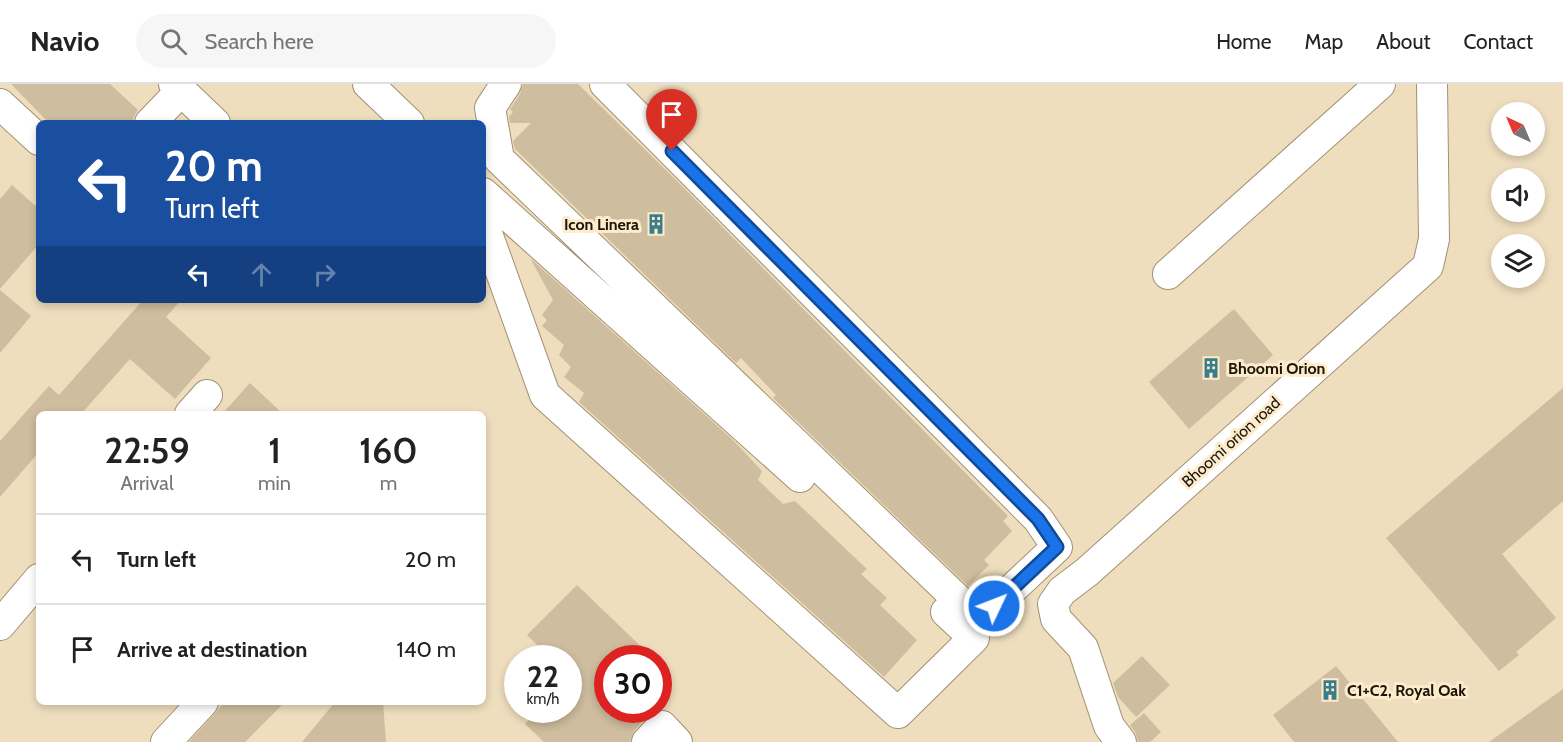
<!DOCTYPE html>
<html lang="en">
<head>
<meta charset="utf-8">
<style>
	:root { --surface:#fff; --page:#f6f6f6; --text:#222; --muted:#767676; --line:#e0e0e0 }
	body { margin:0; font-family:Cabin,sans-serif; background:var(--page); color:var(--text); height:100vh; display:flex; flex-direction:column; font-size:22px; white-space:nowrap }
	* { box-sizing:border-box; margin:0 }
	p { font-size:20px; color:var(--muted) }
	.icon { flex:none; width:33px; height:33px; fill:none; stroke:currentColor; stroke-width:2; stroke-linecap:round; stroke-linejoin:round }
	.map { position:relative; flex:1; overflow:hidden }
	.side { position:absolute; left:36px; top:327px; width:450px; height:294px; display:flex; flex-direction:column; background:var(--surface); border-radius:9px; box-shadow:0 3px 9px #0003 }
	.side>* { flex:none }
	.banner { position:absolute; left:36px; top:36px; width:450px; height:183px; border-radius:9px; box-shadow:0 3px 9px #0003; background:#1a4fa0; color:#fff; overflow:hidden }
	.needle { width:39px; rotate:316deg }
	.tools { position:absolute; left:1491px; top:18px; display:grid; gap:12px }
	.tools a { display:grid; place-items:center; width:54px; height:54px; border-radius:50%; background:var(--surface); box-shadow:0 3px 9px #0003; font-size:30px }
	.speed { position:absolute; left:504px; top:561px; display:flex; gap:12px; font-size:30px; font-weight:700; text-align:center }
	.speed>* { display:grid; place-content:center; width:78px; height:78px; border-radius:50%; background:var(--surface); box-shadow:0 3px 9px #0003; line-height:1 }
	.speed small { font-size:15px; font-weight:400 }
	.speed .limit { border:9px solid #d22; background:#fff; color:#111 }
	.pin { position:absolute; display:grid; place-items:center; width:51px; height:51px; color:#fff; margin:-62px -26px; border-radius:50% 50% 50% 0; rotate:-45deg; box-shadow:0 0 6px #0007 }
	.pin .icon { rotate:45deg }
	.me { position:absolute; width:66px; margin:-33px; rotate:47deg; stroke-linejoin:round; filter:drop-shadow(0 0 4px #0008) }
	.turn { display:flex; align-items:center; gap:21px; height:126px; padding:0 30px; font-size:27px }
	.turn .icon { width:78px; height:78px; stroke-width:2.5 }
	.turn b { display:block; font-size:42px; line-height:51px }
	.lanes { display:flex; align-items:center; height:57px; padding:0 30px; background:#0003; justify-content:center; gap:30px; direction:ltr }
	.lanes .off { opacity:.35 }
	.eta { display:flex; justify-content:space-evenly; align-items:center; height:102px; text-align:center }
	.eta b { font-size:36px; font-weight:600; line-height:42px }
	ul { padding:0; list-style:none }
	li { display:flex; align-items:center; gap:18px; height:90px; padding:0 30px; border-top:2px solid var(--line) }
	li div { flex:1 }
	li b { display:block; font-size:22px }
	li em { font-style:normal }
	header { display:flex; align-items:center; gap:36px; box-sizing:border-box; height:84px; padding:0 30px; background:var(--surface); border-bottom:2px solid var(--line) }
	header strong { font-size:28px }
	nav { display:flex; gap:33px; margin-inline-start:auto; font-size:21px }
	.search { width:420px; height:54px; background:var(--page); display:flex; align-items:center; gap:15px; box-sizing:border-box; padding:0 21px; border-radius:33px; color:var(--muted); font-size:22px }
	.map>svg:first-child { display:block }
</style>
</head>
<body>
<header>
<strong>Navio</strong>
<div class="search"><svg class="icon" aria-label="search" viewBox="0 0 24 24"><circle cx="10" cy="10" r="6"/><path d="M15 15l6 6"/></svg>Search here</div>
<nav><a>Home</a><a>Map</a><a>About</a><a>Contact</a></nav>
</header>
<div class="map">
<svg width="1563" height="658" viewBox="0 0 1563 658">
	<rect width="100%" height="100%" fill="#efdebe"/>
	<!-- building -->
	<path fill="#cebd9e" d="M11,0H110L138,26L133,34V39H49Z
		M523,0H578L676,96L1008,432L1003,437L1012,447L984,476L989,481L968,502L773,314L776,311L741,274L736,279L515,65L513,57L531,39H510L509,33L513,28L510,25L520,10Z
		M12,101L39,125V160L0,205V115Z
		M530,174L732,355L762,387L758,396L783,420L795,417L867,485L861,490L887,514L880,521L917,556L884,593L579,318L584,309L564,293L571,283L559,271L564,261L542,242L547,236L542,231L553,216Z
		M0,206L31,232L0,269Z
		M143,216H181L166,233L211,274L175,315L130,275L81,330H39V368L0,413V357L49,302L59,311Z
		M1234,225L1273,271L1189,345L1149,298Z
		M250,299L283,330H222Z
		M1563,304V417L1502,470L1556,534L1516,568L1519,571L1499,587L1386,454Z
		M577,501L653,574H608V626H641L647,632L634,647L630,658H544L525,640L537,626H568V574H550L527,551Z
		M1142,572L1170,601L1136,633L1118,613L1113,599Z
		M1336,582L1398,658H1294L1273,631Z
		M1563,605V658H1489Z
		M225,618H285L245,658H189Z
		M335,618H383L386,658H302Z
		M1144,629L1161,648L1150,658H1138L1135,648L1130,641Z"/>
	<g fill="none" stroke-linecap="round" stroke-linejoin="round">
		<!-- minor casing -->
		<g stroke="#a19173" stroke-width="32">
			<path id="minor" d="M174,0L215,39
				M368,0L409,39
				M506,0L490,24L499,75L979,536L1057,463L1038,435L605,0
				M0,20L39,56
				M150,39L181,7
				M483,109L800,393
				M483,138L545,311L898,629L974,554L946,528
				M1168,190L1380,0
				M190,330L207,311
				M0,541L39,495
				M166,658L203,618
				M647,658L662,642L677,658
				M1121,658L1109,642L1083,564L1056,535L1053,520L1062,507L1087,488L1428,182L1434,155L1432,0"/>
		</g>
		<!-- minor -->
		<use href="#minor" stroke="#fff" stroke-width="30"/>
	</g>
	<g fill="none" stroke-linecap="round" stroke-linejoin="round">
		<!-- route casing -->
		<g stroke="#114b97" stroke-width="15">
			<path id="route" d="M672,67L1038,435L1057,463L994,522"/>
		</g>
		<!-- route -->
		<use href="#route" stroke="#1a73e8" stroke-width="10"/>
	</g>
	<!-- icons -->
	<defs>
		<g id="building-bare" transform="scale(1.62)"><path d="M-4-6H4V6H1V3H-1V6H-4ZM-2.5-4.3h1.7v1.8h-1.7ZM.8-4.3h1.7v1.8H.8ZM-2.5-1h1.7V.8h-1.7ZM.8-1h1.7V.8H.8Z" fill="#397c8c" stroke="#fdebcb" stroke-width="2.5" paint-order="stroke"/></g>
	</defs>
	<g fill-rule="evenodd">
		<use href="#building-bare" x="656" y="140"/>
		<use href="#building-bare" x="1211" y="284"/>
		<use href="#building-bare" x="1330" y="606"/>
	</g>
	<g text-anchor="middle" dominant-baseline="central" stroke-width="6" stroke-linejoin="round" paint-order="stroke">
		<!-- poi labels -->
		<g font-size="16" font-weight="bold" fill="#1b150a" stroke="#fdebcb" text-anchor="start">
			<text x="639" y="140" text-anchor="end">Icon Linera</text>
			<text x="1228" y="284">Bhoomi Orion</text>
			<text x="1347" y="606">C1+C2, Royal Oak</text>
		</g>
		<!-- street labels -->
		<g font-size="16" fill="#1b150a" stroke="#fdebcb">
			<text transform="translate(1231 358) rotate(-42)">Bhoomi orion road</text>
		</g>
	</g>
</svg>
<div class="tools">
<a><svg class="needle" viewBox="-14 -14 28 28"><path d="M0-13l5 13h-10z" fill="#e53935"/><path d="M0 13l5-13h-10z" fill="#767676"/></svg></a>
<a><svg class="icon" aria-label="sound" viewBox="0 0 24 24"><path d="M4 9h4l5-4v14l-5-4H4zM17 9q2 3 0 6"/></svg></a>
<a><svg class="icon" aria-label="layers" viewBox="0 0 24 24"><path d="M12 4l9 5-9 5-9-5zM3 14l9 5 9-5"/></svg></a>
</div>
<div class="speed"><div>22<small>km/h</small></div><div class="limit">30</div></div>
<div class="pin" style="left:672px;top:67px;background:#d93025"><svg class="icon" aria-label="arrive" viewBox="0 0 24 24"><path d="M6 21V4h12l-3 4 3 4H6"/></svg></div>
<svg class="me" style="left:994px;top:522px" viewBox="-20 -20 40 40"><circle r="17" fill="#1a73e8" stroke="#fff" stroke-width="3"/><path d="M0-11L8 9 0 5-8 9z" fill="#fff"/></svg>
<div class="banner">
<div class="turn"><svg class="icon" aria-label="left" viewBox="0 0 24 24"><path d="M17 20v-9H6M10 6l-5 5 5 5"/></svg><div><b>20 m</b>Turn left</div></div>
<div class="lanes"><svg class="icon" aria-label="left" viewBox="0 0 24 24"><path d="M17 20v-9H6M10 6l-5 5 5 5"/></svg><svg class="icon off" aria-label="ahead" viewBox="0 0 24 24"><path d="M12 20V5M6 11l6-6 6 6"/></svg><svg class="icon off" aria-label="right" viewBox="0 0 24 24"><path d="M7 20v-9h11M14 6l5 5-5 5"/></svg></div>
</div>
<section class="side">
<div class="eta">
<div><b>22:59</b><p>Arrival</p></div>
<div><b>1</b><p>min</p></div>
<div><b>160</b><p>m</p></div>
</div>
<ul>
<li><svg class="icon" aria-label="left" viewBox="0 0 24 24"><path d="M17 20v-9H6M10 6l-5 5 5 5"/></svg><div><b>Turn left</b></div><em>20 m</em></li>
<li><svg class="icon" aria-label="arrive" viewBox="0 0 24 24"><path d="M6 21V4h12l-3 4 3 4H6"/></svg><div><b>Arrive at destination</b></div><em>140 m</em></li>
</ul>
</section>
</div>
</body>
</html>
